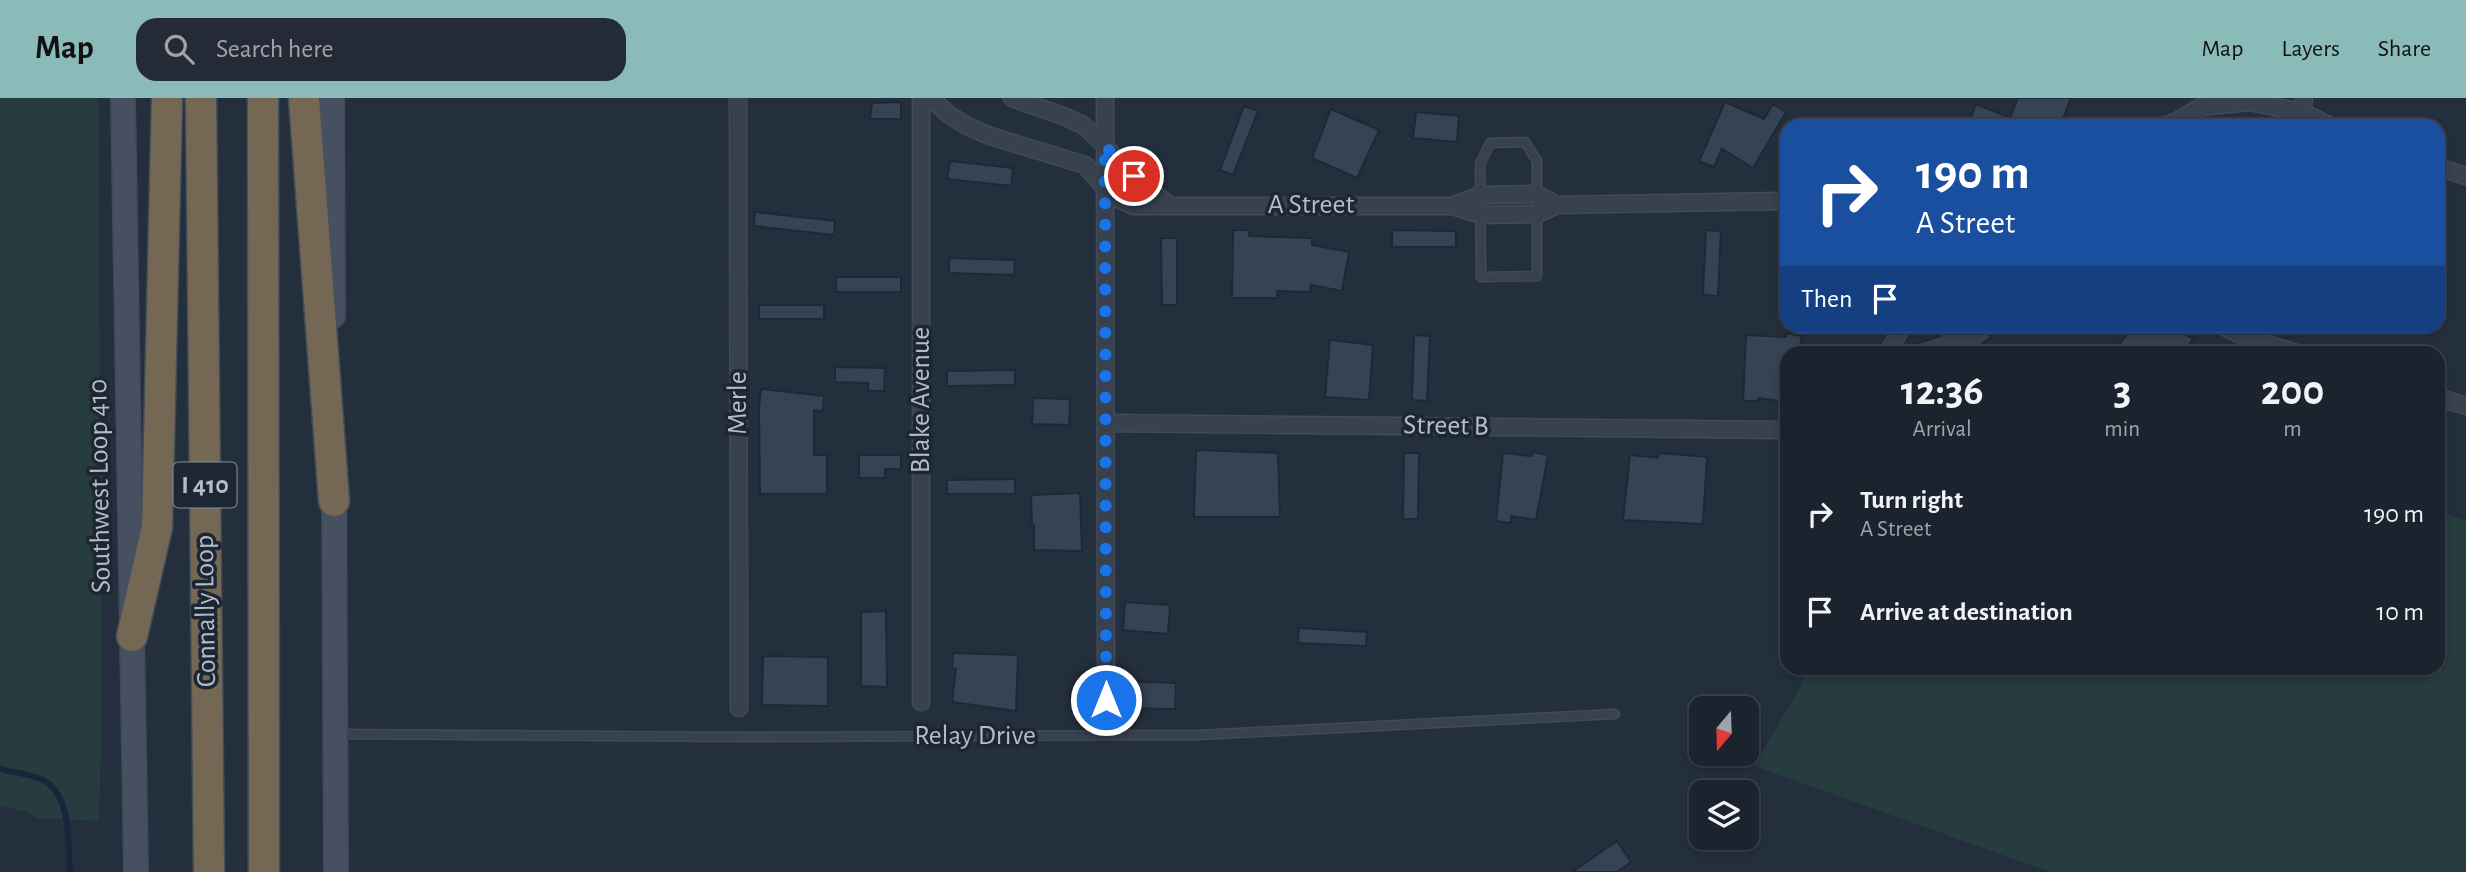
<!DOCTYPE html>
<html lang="en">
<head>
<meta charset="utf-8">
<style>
	:root { --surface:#1b232e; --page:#242b36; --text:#f1f3f6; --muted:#a0a4aa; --line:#39404a; --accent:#8bbbb9 }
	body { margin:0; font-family:"Alegreya Sans",sans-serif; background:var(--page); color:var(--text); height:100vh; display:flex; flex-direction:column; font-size:26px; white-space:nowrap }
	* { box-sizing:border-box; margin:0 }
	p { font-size:23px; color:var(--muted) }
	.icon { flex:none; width:38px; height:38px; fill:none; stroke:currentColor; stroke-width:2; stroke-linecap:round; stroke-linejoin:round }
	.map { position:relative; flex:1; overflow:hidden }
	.panel { position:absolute; left:1780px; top:248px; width:665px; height:329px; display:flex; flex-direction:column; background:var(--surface); border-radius:21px; box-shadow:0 4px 10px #0003,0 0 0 2px var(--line) }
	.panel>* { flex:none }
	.hud { position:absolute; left:1780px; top:21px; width:665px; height:214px; border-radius:21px; box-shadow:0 4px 10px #0003,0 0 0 2px var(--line); background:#1a4fa0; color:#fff; overflow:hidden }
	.needle { width:46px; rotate:199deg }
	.tools { position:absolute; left:1689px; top:598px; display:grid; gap:14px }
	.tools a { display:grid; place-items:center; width:70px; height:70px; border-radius:14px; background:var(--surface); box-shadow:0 4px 10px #0003,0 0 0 2px var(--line); font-size:35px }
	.pin { position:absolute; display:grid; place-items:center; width:60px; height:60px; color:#fff; margin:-30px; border:4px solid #fff; border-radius:50%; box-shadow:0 2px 7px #0007 }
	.me { position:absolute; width:77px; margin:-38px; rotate:0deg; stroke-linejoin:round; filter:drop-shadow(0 0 5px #0008) }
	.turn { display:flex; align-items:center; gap:24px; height:147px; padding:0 21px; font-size:32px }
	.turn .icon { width:91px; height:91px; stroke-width:2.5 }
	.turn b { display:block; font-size:49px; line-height:60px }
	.then { display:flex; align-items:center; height:66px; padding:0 21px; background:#0003; gap:14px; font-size:26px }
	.eta { display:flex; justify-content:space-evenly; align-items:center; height:119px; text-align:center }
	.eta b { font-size:42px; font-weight:700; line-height:49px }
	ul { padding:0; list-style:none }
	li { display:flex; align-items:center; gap:21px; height:98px; padding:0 21px }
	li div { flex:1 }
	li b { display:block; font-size:26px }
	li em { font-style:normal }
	header { display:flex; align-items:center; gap:42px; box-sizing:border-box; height:98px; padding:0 35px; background:var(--accent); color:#111 }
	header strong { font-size:33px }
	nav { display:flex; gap:38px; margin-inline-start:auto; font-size:24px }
	.search { width:490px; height:63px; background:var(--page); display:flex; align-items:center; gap:18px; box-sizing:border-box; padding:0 24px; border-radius:21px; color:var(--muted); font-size:26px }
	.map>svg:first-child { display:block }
</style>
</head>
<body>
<header>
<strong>Map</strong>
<div class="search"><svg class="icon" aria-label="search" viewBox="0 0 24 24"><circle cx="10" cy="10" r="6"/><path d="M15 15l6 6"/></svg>Search here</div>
<nav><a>Map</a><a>Layers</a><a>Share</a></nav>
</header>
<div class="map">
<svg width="2466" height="774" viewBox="0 0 2466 774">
	<rect width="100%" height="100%" fill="#242f3e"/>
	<!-- green -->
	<path fill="#263c3f" d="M0,0H98L102,610L99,723L37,720L28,714L0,708Z
		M2438,413L2466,423V774H2050L1754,668L1811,571L2438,570Z"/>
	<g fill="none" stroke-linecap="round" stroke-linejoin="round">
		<!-- stream -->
		<path stroke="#17263c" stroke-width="6" d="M0,671C14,675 36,676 48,685C72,705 68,746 70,774"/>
	</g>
	<!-- building -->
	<path fill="#364354" stroke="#1f2835" stroke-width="2" d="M2018,0H2071L2060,28H1967L1976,6L2010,20Z
		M901,4V21H870L872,5Z
		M1725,4L1764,21L1773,6L1786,14L1753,70L1722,51L1714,69L1699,63Z
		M1244,8L1258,13L1233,77L1220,72Z
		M1331,11L1379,32L1357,80L1312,60Z
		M1416,14L1459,18L1457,44L1413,40Z
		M950,63L1013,70L1011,88L947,81Z
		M755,114L835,123L834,137L754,128Z
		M1233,132H1249V138L1312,140V147L1349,154L1342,193L1311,187L1310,194L1277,193V200H1232Z
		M1392,132L1456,133V149H1392Z
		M1706,132L1721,133L1718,198L1703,197Z
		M1161,140H1177V207H1162Z
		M949,160L1015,162L1014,177L949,175Z
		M836,179H901V194H836Z
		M759,207H824V221H759Z
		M1931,228H1982L1991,239L1969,256H1900L1903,250L1940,238Z
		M2134,228H2173L2193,241L2183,256H2128L2118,248Z
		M1787,235L1802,238L1799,256H1787V304L1758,300V303H1743L1746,237L1786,239Z
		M1414,237L1430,238L1427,303L1412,302Z
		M1330,242L1373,247L1369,302L1325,299Z
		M835,269L885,270L884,293H868V285L835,284Z
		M1015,272V287L947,288V273Z
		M761,291L824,298L823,313L814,312V357H827V396H760L759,309Z
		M1033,300L1070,301L1069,327L1032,326Z
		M1196,352L1278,355L1280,419H1194Z
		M1533,354L1548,357L1536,422L1511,418V425L1496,423L1503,355L1532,358Z
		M1404,355H1419L1418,421H1403Z
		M1659,355L1707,359L1703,426L1623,422L1630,357L1658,360Z
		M859,357H901V371H885V380H859Z
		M1015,381V396H947V382Z
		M1080,395L1082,453L1034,452V427H1032L1031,397Z
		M1125,504L1170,507L1168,536L1123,532Z
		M886,513L887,589L861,588V514Z
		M1299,530L1367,534L1366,548L1298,545Z
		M953,555L1018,557L1016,613L952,604L956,571L952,570Z
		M763,558L828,559V608L762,607Z
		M1121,583L1176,585L1175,611L1121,610Z
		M1617,743L1631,764L1617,774H1572Z"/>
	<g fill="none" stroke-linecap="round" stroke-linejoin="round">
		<!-- service casing -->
		<g stroke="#414a57" stroke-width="11">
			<path id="service" d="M1525,44L1537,63V178L1481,179L1480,66L1490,45Z
				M337,636L741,639L1199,637L1615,616"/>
		</g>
		<!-- minor casing -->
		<g stroke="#414a57" stroke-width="19">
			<path id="minor" d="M738,0L739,610
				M921,0V604
				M931,0L948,16L967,28L990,38L1085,67L1104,89L1118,101L1133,108H1452L1481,117L1537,116L1557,107L1787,103
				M1012,0L1063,18L1083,27L1105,47L1122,69L1169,107
				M1105,0L1106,602
				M2163,28L2175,24L2201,9L2249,4L2302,14L2331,28
				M2301,28L2304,0
				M2438,69L2466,78
				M1452,108L1481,97L1537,96L1557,107
				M2222,228L2247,240L2300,256
				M1888,256L1902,228
				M2438,299L2466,308
				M1105,325L1787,332"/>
		</g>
		<!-- secondary casing -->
		<g stroke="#414a57" stroke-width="26">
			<path id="secondary" d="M123,0L136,774
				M332,0L333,218
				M334,389L336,774"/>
		</g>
		<!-- motorway casing -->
		<g stroke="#434c59" stroke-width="33">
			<path id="motorway" d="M201,0L209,774
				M263,0L264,774
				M304,0L334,403
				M132,538L157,429L167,0"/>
		</g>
		<!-- service -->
		<use href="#service" stroke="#38414e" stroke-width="8"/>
		<!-- minor -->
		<use href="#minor" stroke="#38414e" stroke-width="16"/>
		<!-- secondary -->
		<use href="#secondary" stroke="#465061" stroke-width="23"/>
		<!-- motorway -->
		<use href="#motorway" stroke="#746855" stroke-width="30"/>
	</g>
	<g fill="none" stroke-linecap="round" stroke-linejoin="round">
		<!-- route -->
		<path stroke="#1a73e8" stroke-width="12" stroke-dasharray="0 21.6" d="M1106,602L1105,47L1122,69L1134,78"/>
	</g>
	<g text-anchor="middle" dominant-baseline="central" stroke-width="7" stroke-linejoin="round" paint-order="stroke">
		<!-- shield labels -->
		<rect fill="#1d2633" stroke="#878f9c" stroke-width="2" x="173.5" y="364.5" width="63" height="45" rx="5"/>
		<g font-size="26" font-weight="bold" fill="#b4bcc9">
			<text x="205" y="387">I 410</text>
		</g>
		<!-- street labels -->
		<g font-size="28" fill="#b4bcc9" stroke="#1d2633">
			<text x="1311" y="107">A Street</text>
			<text transform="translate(921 302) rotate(-90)">Blake Avenue</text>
			<text transform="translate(738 305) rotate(-90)">Merle</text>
			<text transform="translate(1446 328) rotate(1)">Street B</text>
			<text transform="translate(100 388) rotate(-91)">Southwest Loop 410</text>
			<text transform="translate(206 513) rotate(-91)">Connally Loop</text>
			<text x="975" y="638">Relay Drive</text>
		</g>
	</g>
</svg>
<div class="tools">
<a><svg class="needle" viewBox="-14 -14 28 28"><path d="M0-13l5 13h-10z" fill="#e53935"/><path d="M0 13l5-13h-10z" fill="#a0a4aa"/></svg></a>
<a><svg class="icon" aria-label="layers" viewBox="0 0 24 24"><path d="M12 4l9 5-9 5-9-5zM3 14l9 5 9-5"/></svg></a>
</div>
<div class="pin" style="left:1134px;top:78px;background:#d93025"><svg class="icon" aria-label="arrive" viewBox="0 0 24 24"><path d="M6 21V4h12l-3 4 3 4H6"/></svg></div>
<svg class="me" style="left:1106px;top:602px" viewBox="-20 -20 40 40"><circle r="17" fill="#1a73e8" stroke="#fff" stroke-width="3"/><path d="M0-11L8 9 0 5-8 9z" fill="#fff"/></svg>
<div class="hud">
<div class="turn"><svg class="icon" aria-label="right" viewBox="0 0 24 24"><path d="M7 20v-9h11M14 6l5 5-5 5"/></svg><div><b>190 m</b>A Street</div></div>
<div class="then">Then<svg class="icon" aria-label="arrive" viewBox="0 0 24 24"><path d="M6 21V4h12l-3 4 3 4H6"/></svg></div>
</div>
<section class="panel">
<div class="eta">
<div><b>12:36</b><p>Arrival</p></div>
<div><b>3</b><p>min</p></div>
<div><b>200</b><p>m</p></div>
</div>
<ul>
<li><svg class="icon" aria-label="right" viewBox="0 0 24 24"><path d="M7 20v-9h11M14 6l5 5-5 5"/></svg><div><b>Turn right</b><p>A Street</p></div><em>190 m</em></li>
<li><svg class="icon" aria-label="arrive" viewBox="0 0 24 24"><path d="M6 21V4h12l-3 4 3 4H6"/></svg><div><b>Arrive at destination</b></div><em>10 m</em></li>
</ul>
</section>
</div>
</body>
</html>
